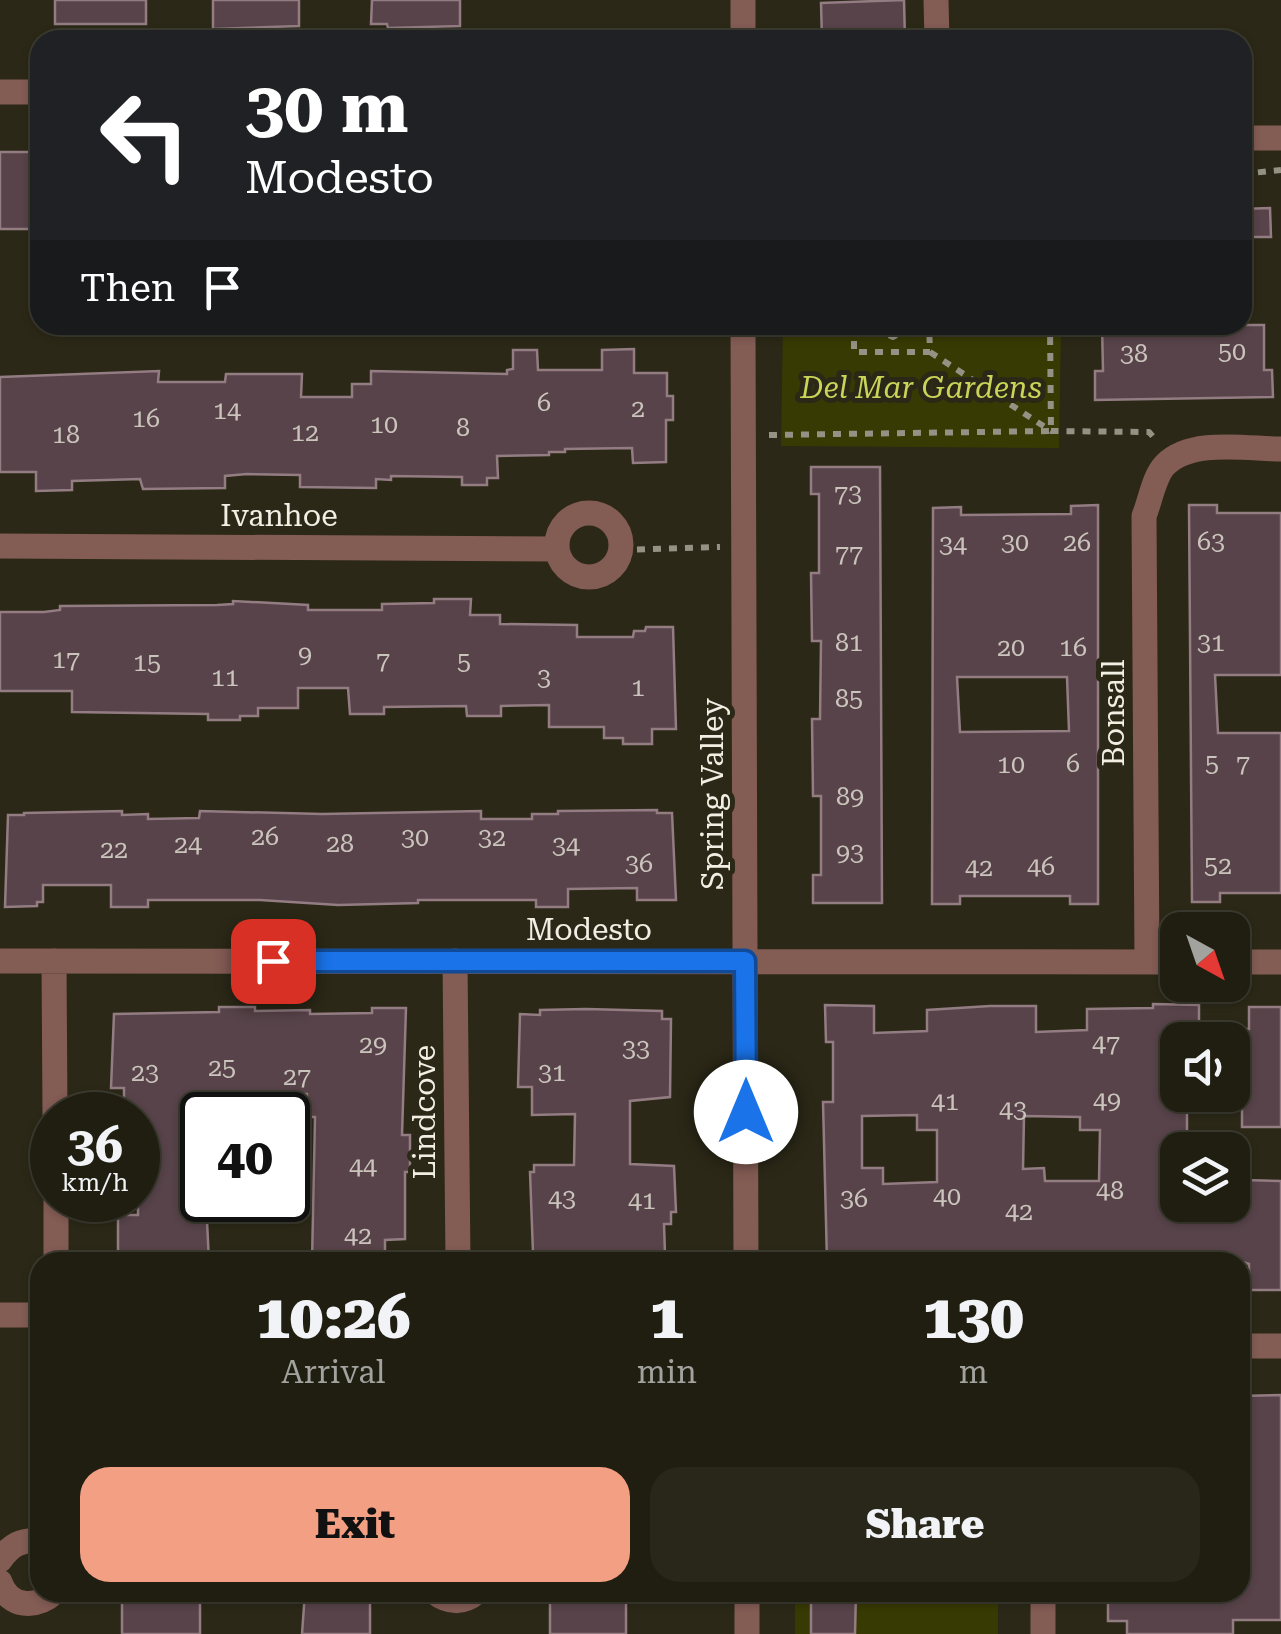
<!DOCTYPE html>
<html lang="en">
<head>
<meta charset="utf-8">
<style>
	:root { --surface:#201e11; --page:#28271a; --text:#f1f3f6; --muted:#a2a29f; --line:#3d3c31; --accent:#f39f84 }
	body { margin:0; font-family:"Roboto Serif",serif; background:var(--page); color:var(--text); height:100vh; display:flex; flex-direction:column; font-size:38px; white-space:nowrap }
	* { box-sizing:border-box; margin:0 }
	p { font-size:32px; color:var(--muted) }
	.icon { flex:none; width:55px; height:55px; fill:none; stroke:currentColor; stroke-width:2; stroke-linecap:round; stroke-linejoin:round }
	.map { position:relative; flex:1; overflow:hidden }
	.side { position:absolute; left:30px; top:1252px; width:1220px; height:350px; display:flex; flex-direction:column; background:var(--surface); border-radius:30px; box-shadow:0 2px 8px #0004,0 0 0 2px var(--line) }
	.side>* { flex:none }
	.hud { position:absolute; left:30px; top:30px; width:1222px; height:305px; border-radius:30px; box-shadow:0 2px 8px #0004,0 0 0 2px var(--line); background:#202124; color:#fff; overflow:hidden }
	.needle { width:65px; rotate:140deg }
	.tools { position:absolute; left:1160px; top:912px; display:grid; gap:20px }
	.tools a { display:grid; place-items:center; width:90px; height:90px; border-radius:20px; background:var(--surface); box-shadow:0 2px 8px #0004,0 0 0 2px var(--line); font-size:50px }
	.speed { position:absolute; left:30px; top:1092px; display:flex; gap:20px; font-size:50px; font-weight:700; text-align:center }
	.speed>* { display:grid; place-content:center; width:130px; height:130px; border-radius:50%; background:var(--surface); box-shadow:0 2px 8px #0004,0 0 0 2px var(--line); line-height:1 }
	.speed small { font-size:25px; font-weight:400 }
	.speed .limit { border:5px solid #111; border-radius:15px; background:#fff; color:#111 }
	.pin { position:absolute; display:grid; place-items:center; width:85px; height:85px; color:#fff; margin:-42px; border-radius:20px; box-shadow:0 5px 15px #0006 }
	.me { position:absolute; width:110px; margin:-55px; rotate:0deg; stroke-linejoin:round; filter:drop-shadow(0 0 8px #0008) }
	.turn { display:flex; align-items:center; gap:35px; height:210px; padding:0 50px; font-size:45px }
	.turn .icon { width:130px; height:130px; stroke-width:2.5 }
	.turn b { display:block; font-size:70px; line-height:85px }
	.then { display:flex; align-items:center; height:95px; padding:0 50px; background:#0003; gap:20px; font-size:38px }
	.eta { display:flex; justify-content:space-evenly; align-items:center; height:170px; text-align:center }
	.eta b { font-size:60px; font-weight:800; line-height:70px }
	.cta { display:flex; gap:20px; margin-top:auto; padding:20px 50px }
	.cta a { flex:1; height:115px; border-radius:30px; background:var(--accent); color:#111; font-size:40px; font-weight:800; line-height:115px; text-align:center }
	.cta a+a { background:var(--page); color:var(--text) }
	.map>svg:first-child { display:block }
</style>
</head>
<body>
<div class="map">
<svg width="1281" height="1634" viewBox="0 0 1281 1634">
	<rect width="100%" height="100%" fill="#2b2817"/>
	<!-- green -->
	<path fill="#373a02" d="M783,325H1061L1059,448L781,446Z
		M795,1593H998V1634H795Z"/>
	<!-- building -->
	<path fill="#574349" stroke="#937d83" stroke-width="2.5" fill-rule="evenodd" d="M55,0H146V24H55Z
		M213,0H299V26L213,29Z
		M372,0H460V26L388,28L387,24H371Z
		M904,0L905,40H822L821,3Z
		M0,152H40V229H0Z
		M1270,208L1271,237H1242V209Z
		M1102,325H1264V370H1272L1273,397L1095,400V371H1103Z
		M634,349V373H667V396H673V420H666V462L633,463L632,448L565,449V452H549V455L497,456L498,478H487V485H462V477L391,476V480L376,479V488L300,487V475L247,474L225,476V488L143,489L140,479L72,481V490L36,491V472H0V377L159,371L158,382H225L226,374H302L301,397H352V384H371V371L507,374V370L513,369V350H537L538,370H602V350Z
		M811,467H880L882,903H813V875H821V796H813L812,719H820L821,641H812L811,573H819V494H811Z
		M1098,505V904H1070V896H960V904H932L933,508L961,507V515L1071,514V506ZM957,677H1067L1069,731L960,732Z
		M1189,505H1217V513H1281V675H1215L1218,733H1281V893H1220V902H1192Z
		M434,599H471L470,615H500V624L577,625V637H633L634,631H645L646,627H673L676,729H652V744H623V738H604V727H549V705L501,706V716H467L466,706L384,707V714H350L348,688H298V708H258V716H240V720H208V714L72,712V691H0V612H44L60,610V606L217,605L233,604V601L308,605V610H382V604L434,603Z
		M657,810V813H672L676,900H637V888L568,889V907H536V900H418V903L338,905L260,900H148V907H111V885H43V902H37V906L5,907L8,815H24V813L122,811V815L148,814V819L199,818L200,811L322,814L481,811V819H532V814H558V811Z
		M1153,1004L1199,1005V1040H1178V1095H1187V1132H1178V1205H1243L1244,1180L1281,1181V1290H1249V1264L1243,1262H827L823,1102H833V1042H826L825,1005L874,1006V1033L927,1031V1010L990,1006H1036V1032L1087,1030V1009L1153,1008ZM917,1115V1130H937V1182L883,1184V1168H862V1116ZM1024,1116L1080,1117V1130H1100L1099,1181H1045L1044,1168L1023,1169Z
		M219,1007H255V1011L310,1010V1014L372,1013V1008H406L402,1135H410V1172H405V1239L385,1240V1262H312L315,1117H307V1094H255V1098L202,1101V1200H206L209,1262H131V1253H118V1215H138V1114H124V1088H111L114,1014L219,1012Z
		M1249,1007H1281V1127H1242V1029H1249Z
		M586,1009L662,1011V1019H671L670,1097L630,1101V1164L674,1166L676,1212H671V1224H664L665,1254L533,1253L530,1172H534V1165H574L575,1114L532,1115V1087H518L520,1014L540,1015V1010Z
		M1281,1395V1620H1233V1634H1127V1621H1108V1592H1240V1396Z
		M122,1592H200V1634H122Z
		M305,1592H370V1634H302Z
		M550,1592H626V1634H550Z
		M811,1592H856L855,1634H811Z"/>
	<g fill="none" stroke-linecap="round" stroke-linejoin="round">
		<!-- path -->
		<path stroke="#949284" stroke-width="6" stroke-dasharray="8 8" stroke-linecap="butt" d="M1242,174L1281,170
			M854,325V352H930L929,325
			M879,325L881,332L893,337L903,331L905,325
			M930,352L1051,431L1149,432L1156,440
			M769,435L1051,431L1050,325
			M621,550L720,547"/>
		<!-- minor -->
		<path stroke="#835c54" stroke-width="25" d="M936,0L937,40
			M0,92H40
			M1242,138H1281
			M557 545a32 32 0 1 1 64 0a32 32 0 1 1-64 0Z
			M0,546L557,549
			M0,961L1178,962
			M54,961L55,1115
			M455,961L458,1262
			M1147,962L1144,516C1150,502 1154,476 1165,465C1191,438 1248,449 1281,449
			M1232,962H1281
			M56,1200V1262
			M0,1315H40
			M1240,1346H1281
			M0,1560C11,1545 21,1539 40,1541
			M0,1582C9,1608 36,1609 55,1592
			M434,1592C448,1603 463,1604 477,1592
			M1043,1592V1634"/>
		<!-- tertiary -->
		<path stroke="#835c54" stroke-width="25" d="M743,0V40
			M743,325L746,1262
			M747,1592V1634"/>
	</g>
	<g fill="none" stroke-linecap="round" stroke-linejoin="round">
		<!-- route casing -->
		<g stroke="#114b97" stroke-width="25">
			<path id="route" d="M273,961H745L746,1112"/>
		</g>
		<!-- route -->
		<use href="#route" stroke="#1a73e8" stroke-width="18"/>
	</g>
	<g text-anchor="middle" dominant-baseline="central" stroke-width="10" stroke-linejoin="round" paint-order="stroke">
		<!-- number labels -->
		<g font-size="25" fill="#cac4bd">
			<text x="1232" y="351">50</text>
			<text x="1134" y="353">38</text>
			<text x="544" y="402">6</text>
			<text x="638" y="408">2</text>
			<text x="227" y="410">14</text>
			<text x="146" y="418">16</text>
			<text x="384" y="424">10</text>
			<text x="463" y="427">8</text>
			<text x="305" y="432">12</text>
			<text x="66" y="434">18</text>
			<text x="848" y="493">73</text>
			<text x="1211" y="541">63</text>
			<text x="1015" y="542">30</text>
			<text x="1077" y="542">26</text>
			<text x="953" y="544">34</text>
			<text x="849" y="553">77</text>
			<text x="849" y="642">81</text>
			<text x="1211" y="642">31</text>
			<text x="1011" y="647">20</text>
			<text x="1073" y="647">16</text>
			<text x="305" y="654">9</text>
			<text x="66" y="659">17</text>
			<text x="383" y="660">7</text>
			<text x="464" y="661">5</text>
			<text x="147" y="662">15</text>
			<text x="225" y="677">11</text>
			<text x="544" y="677">3</text>
			<text x="638" y="687">1</text>
			<text x="849" y="698">85</text>
			<text x="1073" y="763">6</text>
			<text x="1212" y="763">5</text>
			<text x="1243" y="763">7</text>
			<text x="1011" y="764">10</text>
			<text x="850" y="796">89</text>
			<text x="265" y="836">26</text>
			<text x="415" y="837">30</text>
			<text x="492" y="837">32</text>
			<text x="340" y="843">28</text>
			<text x="188" y="844">24</text>
			<text x="566" y="845">34</text>
			<text x="114" y="849">22</text>
			<text x="850" y="852">93</text>
			<text x="639" y="863">36</text>
			<text x="1218" y="865">52</text>
			<text x="1041" y="866">46</text>
			<text x="979" y="867">42</text>
			<text x="1106" y="1043">47</text>
			<text x="373" y="1044">29</text>
			<text x="636" y="1048">33</text>
			<text x="222" y="1067">25</text>
			<text x="145" y="1072">23</text>
			<text x="552" y="1072">31</text>
			<text x="297" y="1076">27</text>
			<text x="1107" y="1100">49</text>
			<text x="945" y="1101">41</text>
			<text x="1013" y="1109">43</text>
			<text x="363" y="1166">44</text>
			<text x="1110" y="1190">48</text>
			<text x="947" y="1196">40</text>
			<text x="562" y="1198">43</text>
			<text x="854" y="1198">36</text>
			<text x="642" y="1200">41</text>
			<text x="1019" y="1211">42</text>
			<text x="358" y="1235">42</text>
		</g>
		<!-- park labels -->
		<g font-size="30" font-style="italic" fill="#c9d458" stroke="#2b2817">
			<text x="921" y="387">Del Mar Gardens</text>
		</g>
		<!-- street labels -->
		<g font-size="30" fill="#f1efe4" stroke="#2b2817">
			<text x="279" y="515">Ivanhoe</text>
			<text transform="translate(1113 713) rotate(-90)">Bonsall</text>
			<text transform="translate(712 794) rotate(-90)">Spring Valley</text>
			<text x="589" y="929">Modesto</text>
			<text transform="translate(424 1112) rotate(-90)">Lindcove</text>
		</g>
	</g>
</svg>
<div class="tools">
<a><svg class="needle" viewBox="-14 -14 28 28"><path d="M0-13l5 13h-10z" fill="#e53935"/><path d="M0 13l5-13h-10z" fill="#a2a29f"/></svg></a>
<a><svg class="icon" aria-label="sound" viewBox="0 0 24 24"><path d="M4 9h4l5-4v14l-5-4H4zM17 9q2 3 0 6"/></svg></a>
<a><svg class="icon" aria-label="layers" viewBox="0 0 24 24"><path d="M12 4l9 5-9 5-9-5zM3 14l9 5 9-5"/></svg></a>
</div>
<div class="speed"><div>36<small>km/h</small></div><div class="limit">40</div></div>
<div class="pin" style="left:273px;top:961px;background:#d93025"><svg class="icon" aria-label="arrive" viewBox="0 0 24 24"><path d="M6 21V4h12l-3 4 3 4H6"/></svg></div>
<svg class="me" style="left:746px;top:1112px" viewBox="-20 -20 40 40"><circle r="19" fill="#fff"/><path d="M0-13L10 11 0 6-10 11z" fill="#1a73e8"/></svg>
<div class="hud">
<div class="turn"><svg class="icon" aria-label="left" viewBox="0 0 24 24"><path d="M17 20v-9H6M10 6l-5 5 5 5"/></svg><div><b>30 m</b>Modesto</div></div>
<div class="then">Then<svg class="icon" aria-label="arrive" viewBox="0 0 24 24"><path d="M6 21V4h12l-3 4 3 4H6"/></svg></div>
</div>
<section class="side">
<div class="eta">
<div><b>10:26</b><p>Arrival</p></div>
<div><b>1</b><p>min</p></div>
<div><b>130</b><p>m</p></div>
</div>
<div class="cta"><a>Exit</a><a>Share</a></div>
</section>
</div>
</body>
</html>
